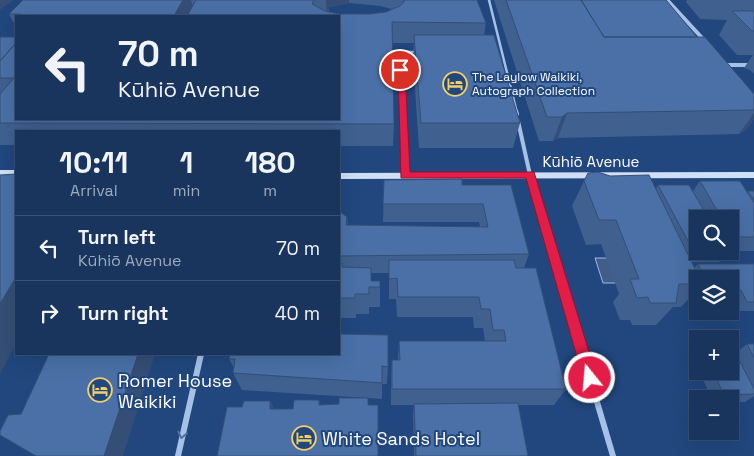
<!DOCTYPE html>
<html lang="en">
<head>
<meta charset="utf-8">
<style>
	:root { --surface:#19355e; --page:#223d64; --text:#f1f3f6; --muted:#9fabbc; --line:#375073 }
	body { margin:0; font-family:"Space Grotesk",sans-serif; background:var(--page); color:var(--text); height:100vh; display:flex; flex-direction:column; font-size:19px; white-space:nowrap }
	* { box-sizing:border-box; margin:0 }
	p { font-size:16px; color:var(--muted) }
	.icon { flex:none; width:28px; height:28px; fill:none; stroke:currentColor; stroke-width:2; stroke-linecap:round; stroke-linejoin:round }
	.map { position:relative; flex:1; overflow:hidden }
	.panel { position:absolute; left:15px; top:130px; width:325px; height:225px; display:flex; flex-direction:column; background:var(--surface); border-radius:0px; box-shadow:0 5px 20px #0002,0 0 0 1px var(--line) }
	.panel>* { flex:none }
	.top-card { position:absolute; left:15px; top:15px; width:325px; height:105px; border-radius:0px; box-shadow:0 5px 20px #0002,0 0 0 1px var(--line); background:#19355e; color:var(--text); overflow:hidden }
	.controls { position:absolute; left:689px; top:210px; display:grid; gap:10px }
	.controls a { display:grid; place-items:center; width:50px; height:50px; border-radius:0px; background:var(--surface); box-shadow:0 5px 20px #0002,0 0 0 1px var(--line); font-size:25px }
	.pin { position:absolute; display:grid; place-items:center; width:42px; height:42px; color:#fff; margin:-21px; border:2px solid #fff; border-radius:50%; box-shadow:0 1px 5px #0007 }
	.me { position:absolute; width:55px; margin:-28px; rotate:343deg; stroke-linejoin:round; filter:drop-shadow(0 0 4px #0008) }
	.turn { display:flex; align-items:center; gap:18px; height:105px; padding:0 20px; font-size:22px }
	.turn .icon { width:65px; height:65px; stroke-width:2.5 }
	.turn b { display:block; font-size:35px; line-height:42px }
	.eta { display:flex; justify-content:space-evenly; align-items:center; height:85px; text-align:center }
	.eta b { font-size:30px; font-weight:600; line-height:35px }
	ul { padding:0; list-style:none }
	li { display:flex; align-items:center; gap:15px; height:65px; padding:0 20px; border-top:1px solid var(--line) }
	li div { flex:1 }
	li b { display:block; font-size:19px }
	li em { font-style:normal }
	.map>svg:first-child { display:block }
</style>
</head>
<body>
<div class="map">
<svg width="754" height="456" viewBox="0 0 754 456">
	<rect width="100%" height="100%" fill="#21477e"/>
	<!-- water -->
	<path fill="#425e86" stroke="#99bbe8" d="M595,258H610L619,283H603Z"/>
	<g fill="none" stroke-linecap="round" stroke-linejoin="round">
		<!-- lane-far1 -->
		<path stroke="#a5c1e6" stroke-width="2.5" d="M489,0L517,113
			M402,113L400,52H417"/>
		<!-- lane -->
		<path stroke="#a5c1e6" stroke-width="4" d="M402,111L405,176
			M516,111L517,114
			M518,121L530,175"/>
		<!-- street-far2 -->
		<path stroke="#a5c1e6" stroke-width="4" d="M667,0L704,40
			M725,65H754"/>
		<!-- street-far1 -->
		<path stroke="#a5c1e6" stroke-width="4.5" d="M530,175L555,261"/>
		<!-- street -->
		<path stroke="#a5c1e6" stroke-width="6" d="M555,260L613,456
			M178,456L201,354"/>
		<!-- secondary -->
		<path fill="#cfdff5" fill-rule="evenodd" d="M0,170H16V176H0Z
			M754,172V178L339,179V173Z"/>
	</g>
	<!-- wall -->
	<path fill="#406090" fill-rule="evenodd" d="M23,0H477L486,23L484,35L520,123L513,148H419L413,59L414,43H392L394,124L393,146H339V131H16V145H0V37H16L339,16H16V27L9,14ZM349,3L380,6L392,9L386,12L370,14H339L329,12V7Z
		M494,0H666L697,37L754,94V119L746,130L739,134L558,138L553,141H539Z
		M687,0H754V74L750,70L744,68L753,55H737L719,35L727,20L700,19L686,2Z
		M610,176L656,189L658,185L693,191L700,181L747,192L748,191H754V251H730V219H698L728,252L719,262H692L694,268L698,264H754V311H737L730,300V279H698V289L681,307H673L656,325H632L630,320H620L613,302L619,294L601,244L586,245L572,206L584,181Z
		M384,180L462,185H511L529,254L524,268L566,389L554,405H518L528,456H414L413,414L414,405H391V378L392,360H398L399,341H485L483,328H474L473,317H397L396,299H389V273H371V281H380V307H369V314H356V318H339V211L347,217L348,225L480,227L479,222H383Z
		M698,338V367L688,347Z
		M747,344H754V396L745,402H730V399H712L699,371H730L736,353Z
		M229,359L388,367L387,384H382V399L368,398V405L378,456L242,407L270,401L274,409H293L319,400L320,405L339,404L368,398L242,390L233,373L234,368Z"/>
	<!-- shaded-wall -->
	<path fill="#344e75" d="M0,0H13L0,10Z
		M183,0H191L195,13L194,16H174Z
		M326,0H349V3L329,7L328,16H327Z
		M567,113L558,138L553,141L562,117Z
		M754,113V119L746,130L739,134Z
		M16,277V343L0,374V304Z
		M138,354H155L123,456H104Z
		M270,401L275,411L270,409Z"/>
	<!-- building -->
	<path fill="#4a70a7" stroke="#344e75" d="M23,0H183L174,16H19L21,14H9Z
		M196,0H314L312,4L325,11L339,14H370L386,12L400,6L404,2V0H477L486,23L392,22L394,124L0,123V94L14,78H0V61L16,43V119H339V16H187Z
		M506,0H581L604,37H705L754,94V110L567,113L562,117H547Z
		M581,0H666L697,37H604Z
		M732,11H754V31H752Z
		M414,35H494L520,123H421Z
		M0,37H16V43L0,61Z
		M598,172L610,176L649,175L700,279H698V284H679L676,303H650L648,297L637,298L630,279H639L616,220H599L584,181L588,173Z
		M16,174V277L0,304V175Z
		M462,179V185H511L529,254L339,256V211L347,217L346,225L488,227L483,204H383L384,180Z
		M700,181H740L754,203V237H733L730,232V219H722Z
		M658,185H689L709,219H698V251H728V252H694Z
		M748,191H754V200Z
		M389,260H514L516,268H536L566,389H392V360H400L399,341H506L504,330H493L490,309H481L479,297H398L397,278L389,279Z
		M342,263V267L371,268V281H380V287H369V294H355V298H339V264Z
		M698,264H754V302H747L741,290H730V279H705Z
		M339,334L388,335V367L382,366V383L233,373L235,359H229L230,354H339Z
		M698,338H728V339H698Z
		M730,342L754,389V394L724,395L713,371H730Z
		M747,344H754V358Z
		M49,354H138L104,456H36L0,435V431L8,415L21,414Z
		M339,398H368V405H378V456H217L227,407H242L244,401H270V409H293L294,400H319V405L339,404Z
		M518,403L528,456H416L414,404Z"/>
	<!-- one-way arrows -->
	<defs><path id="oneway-chevron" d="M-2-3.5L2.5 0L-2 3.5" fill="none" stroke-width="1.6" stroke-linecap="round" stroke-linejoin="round" transform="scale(1.25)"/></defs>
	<use stroke="#4f72a2" href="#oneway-chevron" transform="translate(182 435) rotate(103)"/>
	<!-- route -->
	<path fill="#e11d48" stroke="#92132f" d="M398,68L405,70L410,172H534L597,378L595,382L590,384L585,382L583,378L526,178H401Z"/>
	<!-- icons -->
	<defs>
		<g id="hotel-ring" transform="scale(1.25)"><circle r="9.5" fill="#21477e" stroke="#f3cf67" stroke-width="1.5"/><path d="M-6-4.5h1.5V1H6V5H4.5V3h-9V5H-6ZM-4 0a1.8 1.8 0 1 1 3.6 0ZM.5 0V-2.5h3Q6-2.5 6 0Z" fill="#f3cf67"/></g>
	</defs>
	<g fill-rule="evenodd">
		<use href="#hotel-ring" x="455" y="84"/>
		<use href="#hotel-ring" x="100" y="390"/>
		<use href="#hotel-ring" x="304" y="438"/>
	</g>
	<g text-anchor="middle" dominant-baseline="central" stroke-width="4" stroke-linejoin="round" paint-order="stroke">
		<!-- far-poi labels -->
		<g font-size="12" fill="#fff" stroke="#21477e" text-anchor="start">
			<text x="472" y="77">The Laylow Waikiki,<tspan x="472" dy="14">Autograph Collection</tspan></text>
		</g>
		<!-- street labels -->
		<g font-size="15" fill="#fff" stroke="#21477e">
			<text x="591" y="161">Kūhiō Avenue</text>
		</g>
		<!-- near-poi labels -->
		<g font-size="18" fill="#fff" stroke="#21477e" text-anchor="start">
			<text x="118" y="380">Romer House<tspan x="118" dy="21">Waikiki</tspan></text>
			<text x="322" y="438">White Sands Hotel</text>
		</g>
	</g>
</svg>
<div class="controls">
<a><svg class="icon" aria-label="search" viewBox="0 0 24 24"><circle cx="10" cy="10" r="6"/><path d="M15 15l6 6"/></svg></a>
<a><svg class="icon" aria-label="layers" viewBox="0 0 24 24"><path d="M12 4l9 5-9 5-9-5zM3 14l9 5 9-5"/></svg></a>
<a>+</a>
<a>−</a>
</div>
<div class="pin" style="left:400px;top:70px;background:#d93025"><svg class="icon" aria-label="arrive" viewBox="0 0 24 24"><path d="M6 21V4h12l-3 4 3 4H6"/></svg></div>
<svg class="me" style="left:590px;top:378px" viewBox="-20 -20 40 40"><circle r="17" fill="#e11d48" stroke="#fff" stroke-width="3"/><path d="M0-11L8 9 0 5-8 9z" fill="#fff"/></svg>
<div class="top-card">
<div class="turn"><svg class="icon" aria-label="left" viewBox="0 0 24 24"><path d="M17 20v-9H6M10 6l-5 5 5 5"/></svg><div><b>70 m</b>Kūhiō Avenue</div></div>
</div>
<section class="panel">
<div class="eta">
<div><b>10:11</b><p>Arrival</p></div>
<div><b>1</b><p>min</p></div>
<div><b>180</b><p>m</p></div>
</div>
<ul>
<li><svg class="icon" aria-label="left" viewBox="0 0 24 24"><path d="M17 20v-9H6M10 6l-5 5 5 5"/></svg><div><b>Turn left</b><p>Kūhiō Avenue</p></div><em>70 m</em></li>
<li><svg class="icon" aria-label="right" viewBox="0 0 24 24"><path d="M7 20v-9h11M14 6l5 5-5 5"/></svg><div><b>Turn right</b></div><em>40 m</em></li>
</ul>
</section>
</div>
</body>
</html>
